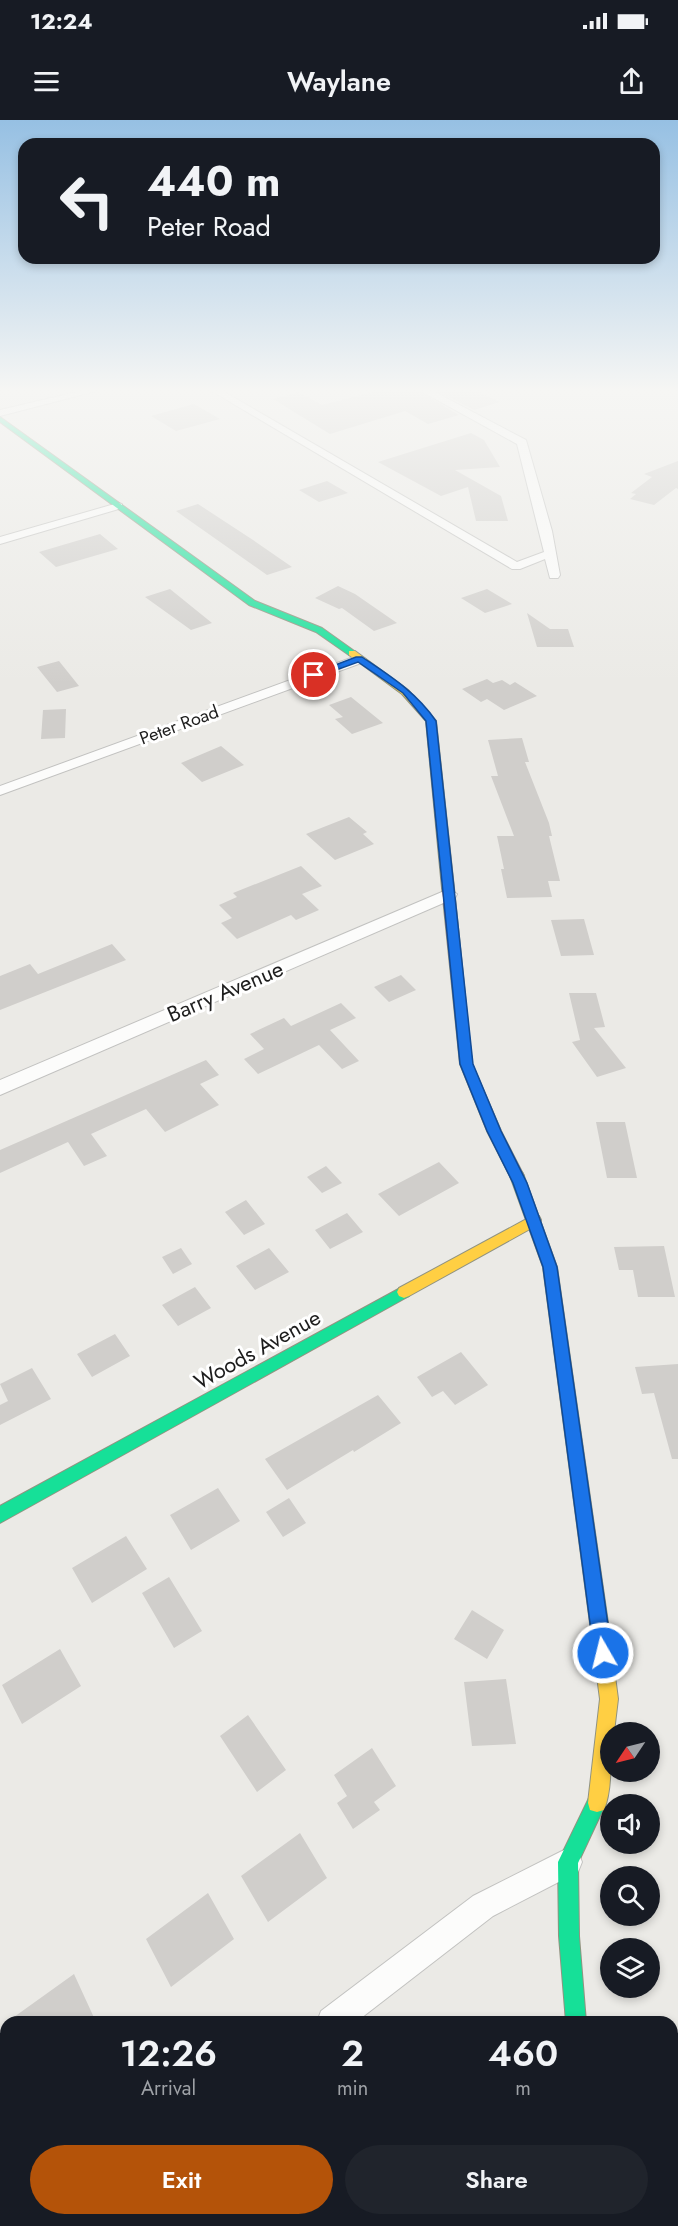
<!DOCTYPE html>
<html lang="en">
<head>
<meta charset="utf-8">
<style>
	:root { --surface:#171b24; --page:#20242c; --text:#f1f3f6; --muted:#9ea1a6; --accent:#b45309 }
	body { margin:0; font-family:Jost,sans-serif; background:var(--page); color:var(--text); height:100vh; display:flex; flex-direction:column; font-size:22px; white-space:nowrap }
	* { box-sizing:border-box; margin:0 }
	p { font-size:20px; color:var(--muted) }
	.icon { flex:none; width:33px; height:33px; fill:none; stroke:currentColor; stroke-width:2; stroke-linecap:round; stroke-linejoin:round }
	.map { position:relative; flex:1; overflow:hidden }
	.panel { position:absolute; left:0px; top:1896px; width:678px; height:210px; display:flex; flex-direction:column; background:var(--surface); border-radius:18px 18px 0 0; box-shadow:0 3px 9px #0003 }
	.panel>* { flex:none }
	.banner { position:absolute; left:18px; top:18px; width:642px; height:126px; border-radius:18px; box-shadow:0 3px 9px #0003; background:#171b24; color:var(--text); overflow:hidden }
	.needle { width:39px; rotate:235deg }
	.fabs { position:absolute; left:600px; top:1602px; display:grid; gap:12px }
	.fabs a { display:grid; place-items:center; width:60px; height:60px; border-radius:50%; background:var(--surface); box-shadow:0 3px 9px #0003; font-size:30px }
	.pin { position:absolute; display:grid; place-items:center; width:51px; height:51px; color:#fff; margin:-26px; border:3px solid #fff; border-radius:50%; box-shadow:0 2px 6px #0007 }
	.me { position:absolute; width:66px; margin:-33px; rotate:352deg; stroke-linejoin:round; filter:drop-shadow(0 0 4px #0008) }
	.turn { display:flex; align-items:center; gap:21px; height:126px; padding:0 30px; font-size:27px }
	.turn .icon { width:78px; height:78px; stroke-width:2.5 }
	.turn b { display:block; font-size:42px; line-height:51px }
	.eta { display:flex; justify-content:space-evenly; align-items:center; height:102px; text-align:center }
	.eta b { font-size:36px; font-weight:600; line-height:42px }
	.action { display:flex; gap:12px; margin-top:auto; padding:12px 30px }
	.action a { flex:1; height:69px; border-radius:36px; background:var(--accent); color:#fff; font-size:24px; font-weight:600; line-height:69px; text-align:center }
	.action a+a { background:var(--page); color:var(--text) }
	.status { display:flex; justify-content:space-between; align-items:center; height:42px; padding:0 30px; background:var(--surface); direction:ltr }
	.status svg { height:16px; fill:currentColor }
	header { display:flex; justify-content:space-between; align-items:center; height:78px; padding:0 30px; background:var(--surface); font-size:27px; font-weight:600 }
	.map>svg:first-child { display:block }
</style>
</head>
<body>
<div class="status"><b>12:24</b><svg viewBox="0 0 49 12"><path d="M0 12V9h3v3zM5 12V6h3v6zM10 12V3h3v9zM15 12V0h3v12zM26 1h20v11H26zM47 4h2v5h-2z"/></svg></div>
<header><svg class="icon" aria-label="menu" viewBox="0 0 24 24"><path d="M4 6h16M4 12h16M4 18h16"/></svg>Waylane<svg class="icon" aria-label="share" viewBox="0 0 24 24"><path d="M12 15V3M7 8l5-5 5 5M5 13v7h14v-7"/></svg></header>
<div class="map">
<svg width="678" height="2106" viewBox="0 0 678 2106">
	<rect width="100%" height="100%" fill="#ebeae6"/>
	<!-- building -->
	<path fill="#d0cecb" d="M381,270H417L459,295L428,304L405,291L330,314L273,279L299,272L322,285Z
		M435,270H474L500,282L474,290Z
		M194,284L220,299L176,311L151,296Z
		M471,313L484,320L500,347L455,350L501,376L508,401H476L468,367L441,376L378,342Z
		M678,341V369L676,368L654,385L630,379L636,374L631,373L652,357L644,354Z
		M327,361L348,373L319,382L299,370Z
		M198,384L253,420L292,447L267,455L176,391Z
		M100,414L118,429L56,447L39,432Z
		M338,466L355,474L397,503L374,511L342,488L339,489L315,478Z
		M170,469L212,503L191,510L145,477Z
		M487,469L512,484L485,493L461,478Z
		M527,493L550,509H568L574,527H537Z
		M59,541L79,566L57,572L37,547Z
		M487,559L493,563L502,560L510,565L515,562L537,576L504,590L487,579L481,582L462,569Z
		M351,577L383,603L352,614L335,599L343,597L329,585Z
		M66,589L65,618L41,619L43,590Z
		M522,618L529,642H525L549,703L552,716H549L560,761H548L552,777L507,778L501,749H504L497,716H514L491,656H498L488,620Z
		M221,626L244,645L202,662L181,643Z
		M349,697L367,712L363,714L374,724L335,740L306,714Z
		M301,746L322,766L302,774L319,790L296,800L291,795L237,819L221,803L232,798L219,785L237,777L233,773Z
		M584,799L594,835L561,836L551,800Z
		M112,824L126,840L0,890V856L30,844L38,854Z
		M401,855L416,870L389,882L374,867Z
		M569,873H596L605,907L594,908L626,948L597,957L572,922L580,920Z
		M341,883L356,898L330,910L359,941L342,949L319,925L258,954L244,939L264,929L250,914L284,898L291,906Z
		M206,940L219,955L200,964L219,985L165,1012L146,989L91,1014L107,1036L84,1046L68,1022L0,1053V1030Z
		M596,1002H625L637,1058H607Z
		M439,1042L459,1063L399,1096L378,1074Z
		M326,1046L342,1063L322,1073L307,1057Z
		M246,1080L265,1104L244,1115L225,1092Z
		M347,1093L363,1112L330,1129L315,1110Z
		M664,1126L675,1177H638L633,1150H619L614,1127Z
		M181,1128L192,1144L173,1154L162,1137Z
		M269,1128L289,1152L255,1170L236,1146Z
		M195,1167L211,1188L178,1206L162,1185Z
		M115,1214L130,1236L92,1257L77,1234Z
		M461,1232L488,1265L455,1285L443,1271L432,1277L417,1257Z
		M678,1244V1339H672L654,1273L642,1274L635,1247Z
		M32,1248L51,1279L0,1305V1285L8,1281L0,1264Z
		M378,1275L401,1303L354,1332L353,1330L287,1370L265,1339Z
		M218,1368L240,1401L191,1430L170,1395Z
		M289,1378L306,1403L283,1417L266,1392Z
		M126,1416L147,1449L92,1483L72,1448Z
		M169,1457L202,1511L174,1528L142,1473Z
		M472,1490L504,1510L487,1539L454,1519Z
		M60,1529L81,1566L22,1604L2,1565Z
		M506,1559L516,1624L472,1626L464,1562Z
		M248,1595L286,1650L257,1672L220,1616Z
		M372,1628L396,1666L374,1682L380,1690L353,1709L337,1683L347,1676L334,1655Z
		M300,1713L327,1758L268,1802L241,1756Z
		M208,1773L234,1819L171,1867L146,1819Z
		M74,1854L96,1902H7Z"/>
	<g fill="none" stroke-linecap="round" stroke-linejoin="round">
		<!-- street casing -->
		<g stroke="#c2c2c0" stroke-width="2">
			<path id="street" d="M85,270H100L0,296V290Z
				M210,270H221L517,442L544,432L517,324L419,270H431L526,320L552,411L560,455L558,458H550L545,439L520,449H512Z
				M118,383L122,384V388L0,424V417Z
				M359,535L366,539L364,542L0,675V666Z
				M449,769L457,774L455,778L0,975V960Z
				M568,1728L578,1732L582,1742L578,1752L493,1796L356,1902H317L321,1891L473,1776Z
				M55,2100H93L91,2106H53Z
				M578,2100H610L611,2106H579Z"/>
		</g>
		<!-- fast casing -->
		<g stroke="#919380" stroke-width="2">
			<path id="fast" d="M0,297L255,481L322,508L357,533L349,535L316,512L249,485L0,302Z
				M517,1051L522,1052L524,1056L557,1147L608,1503L605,1509L599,1512L593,1509L590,1503L543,1147L510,1056L512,1052Z
				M404,1166L409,1168L411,1172L409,1176L0,1403V1386Z
				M597,1674L604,1676L606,1683L578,1743L579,1816L586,1902H566L559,1816L558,1742L590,1676Z"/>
		</g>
		<!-- slow casing -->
		<g stroke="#919380" stroke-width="2">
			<path id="slow" d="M349,531H355L408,570L436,601L454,768L452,770L448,771L442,768L426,601L402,574L349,535Z
				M534,1095L539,1096L541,1100L539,1104L409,1176L404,1178L399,1176L397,1172L399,1168Z
				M599,1494L605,1497L608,1503L618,1579L614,1612H610C610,1637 613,1667 604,1690L597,1692L590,1690L588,1683L600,1579L590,1503L593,1497Z"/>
		</g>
		<!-- jam casing -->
		<g stroke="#919380" stroke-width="2">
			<path id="jam" d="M448,765L454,768L472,944L501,1011L524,1056L522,1060H512L487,1011L460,944L442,768Z"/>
		</g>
		<!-- street -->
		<use href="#street" fill="#fcfcfb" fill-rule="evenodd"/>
		<!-- fast -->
		<use href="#fast" fill="#16e098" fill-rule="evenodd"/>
		<!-- slow -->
		<use href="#slow" fill="#ffcf43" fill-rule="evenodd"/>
		<!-- jam -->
		<use href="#jam" fill="#f24e42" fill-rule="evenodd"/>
	</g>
	<!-- sky -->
	<linearGradient id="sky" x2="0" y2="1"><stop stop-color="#96c0e3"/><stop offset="0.48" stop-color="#f6f6f4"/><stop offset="1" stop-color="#f6f6f4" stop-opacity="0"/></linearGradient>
	<rect width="678" height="564" fill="url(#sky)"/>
	<!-- route -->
	<path fill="#1a73e8" stroke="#114b97" stroke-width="1.5" d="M356,537H362C390,556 416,572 436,601L473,944L501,1011L527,1063L557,1147L612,1533L609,1540L603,1542L597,1540L594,1533L543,1147L513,1063L487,1011L460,944L426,601L403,573L358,542L317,557L309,555Z"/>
	<g text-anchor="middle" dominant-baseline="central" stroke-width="6" stroke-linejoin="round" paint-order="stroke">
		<!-- far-street labels -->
		<g font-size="18" fill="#1d1d1d" stroke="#fff">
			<text transform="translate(179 605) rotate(-20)">Peter Road</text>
		</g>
		<!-- street labels -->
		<g font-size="22" fill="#1d1d1d" stroke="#fff">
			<text transform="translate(225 871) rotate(-23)">Barry Avenue</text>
			<text transform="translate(257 1229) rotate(-29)">Woods Avenue</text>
		</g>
	</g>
</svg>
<div class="fabs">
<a><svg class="needle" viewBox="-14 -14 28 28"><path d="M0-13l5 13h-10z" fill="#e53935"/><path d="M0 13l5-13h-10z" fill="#9ea1a6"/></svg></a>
<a><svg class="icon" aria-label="sound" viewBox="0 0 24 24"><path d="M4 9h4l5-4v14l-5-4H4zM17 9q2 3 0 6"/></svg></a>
<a><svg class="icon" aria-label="search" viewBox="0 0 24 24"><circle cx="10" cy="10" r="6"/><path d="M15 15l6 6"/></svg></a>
<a><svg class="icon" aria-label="layers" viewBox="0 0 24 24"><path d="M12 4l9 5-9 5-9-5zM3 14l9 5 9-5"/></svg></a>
</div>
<div class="pin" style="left:314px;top:555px;background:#d93025"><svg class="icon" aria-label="arrive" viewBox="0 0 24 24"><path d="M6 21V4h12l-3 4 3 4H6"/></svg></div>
<svg class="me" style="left:603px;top:1533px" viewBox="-20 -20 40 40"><circle r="17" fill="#1a73e8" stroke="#fff" stroke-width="3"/><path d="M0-11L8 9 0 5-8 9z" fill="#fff"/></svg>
<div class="banner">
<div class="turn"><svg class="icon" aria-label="left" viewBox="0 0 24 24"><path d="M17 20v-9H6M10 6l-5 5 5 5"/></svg><div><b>440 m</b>Peter Road</div></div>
</div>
<section class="panel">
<div class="eta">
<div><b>12:26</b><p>Arrival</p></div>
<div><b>2</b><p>min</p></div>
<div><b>460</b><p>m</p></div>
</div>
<div class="action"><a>Exit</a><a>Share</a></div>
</section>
</div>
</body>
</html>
